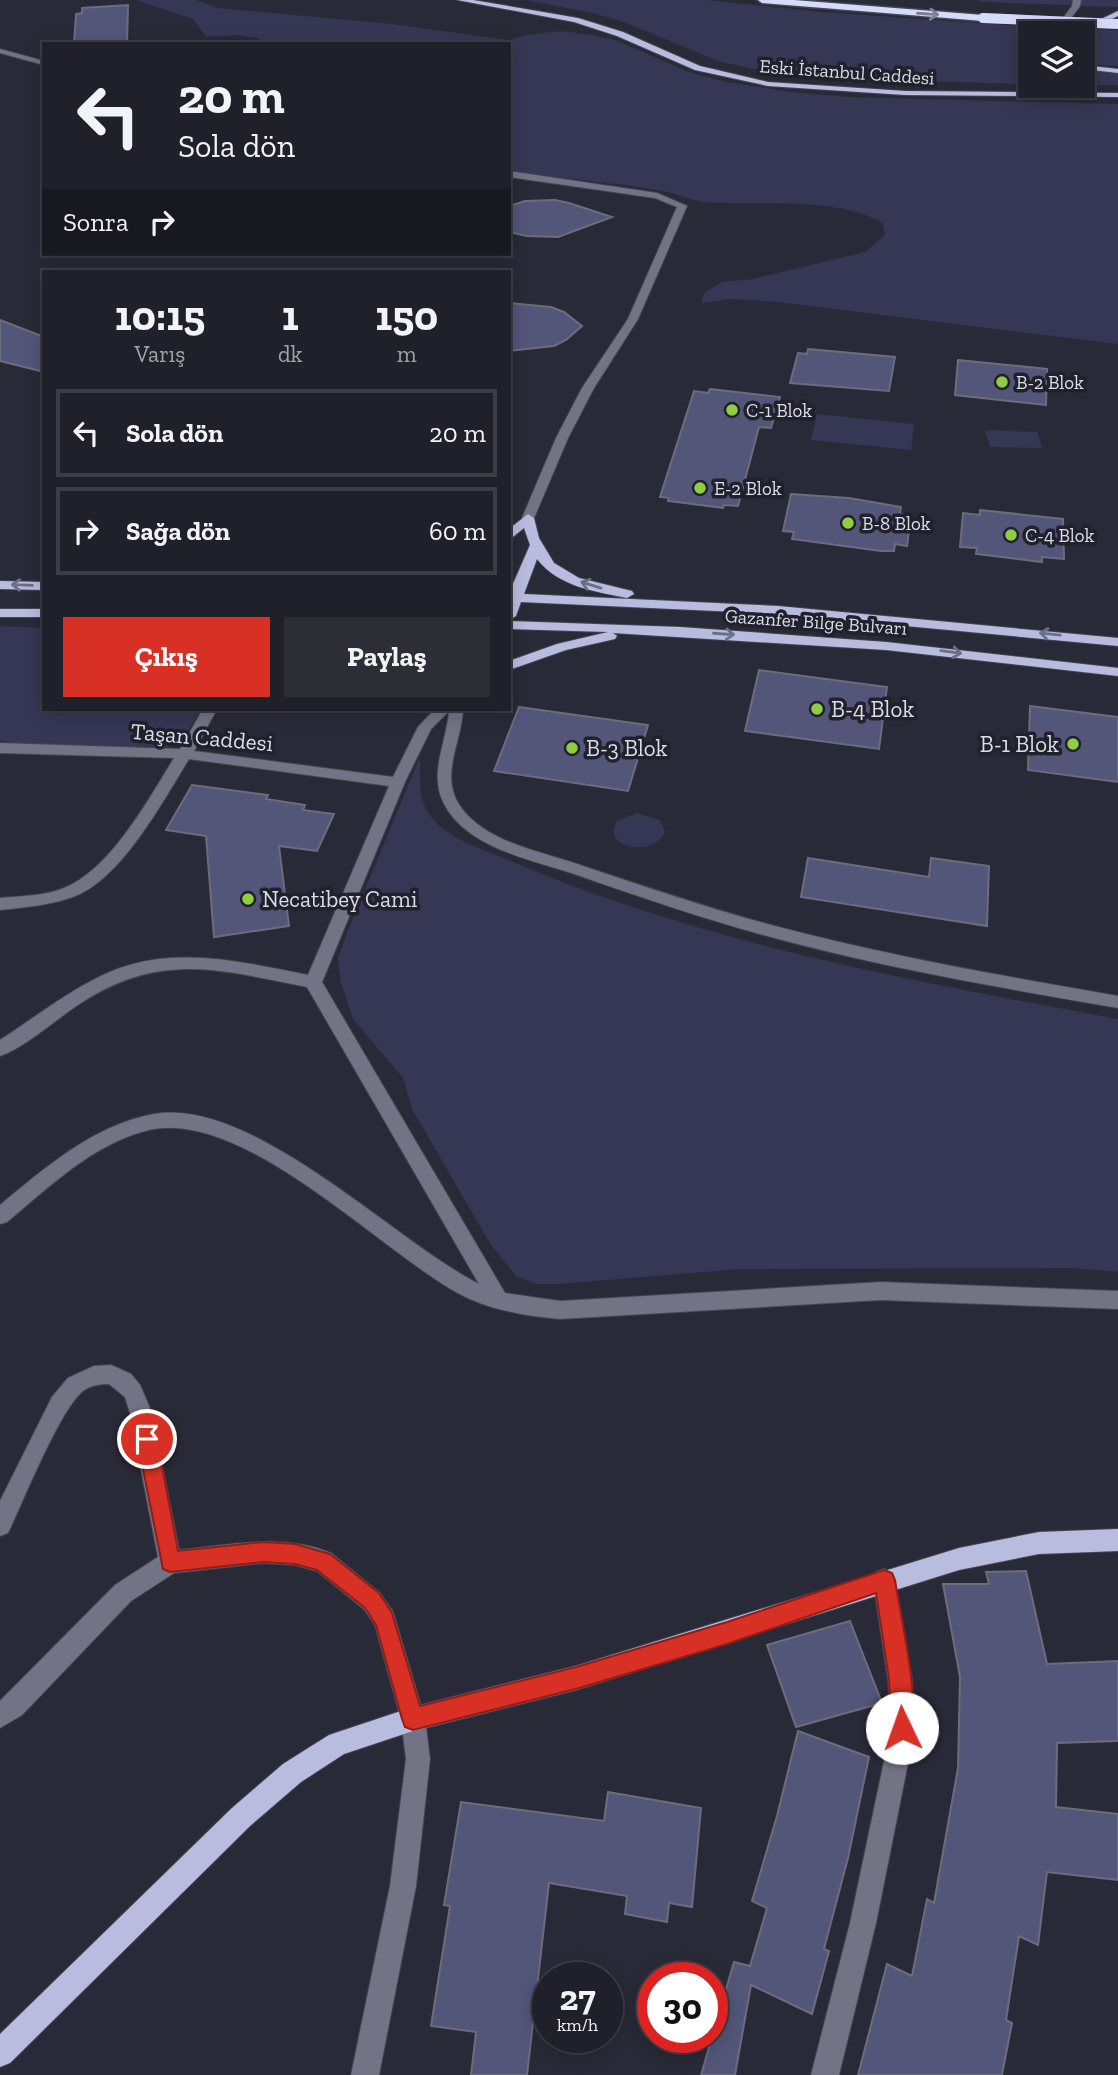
<!DOCTYPE html>
<html lang="tr">
<head>
<meta charset="utf-8">
<style>
	:root { --surface:#1f2029; --page:#2c2d35; --text:#f1f3f6; --muted:#a1a3a8; --line:#3c3e46; --accent:#d93025 }
	body { margin:0; font-family:"Zilla Slab",serif; background:var(--page); color:var(--text); height:100vh; display:flex; flex-direction:column; font-size:26px; white-space:nowrap }
	* { box-sizing:border-box; margin:0 }
	p { font-size:23px; color:var(--muted) }
	.icon { flex:none; width:38px; height:38px; fill:none; stroke:currentColor; stroke-width:2; stroke-linecap:round; stroke-linejoin:round }
	.map { position:relative; flex:1; overflow:hidden }
	.panel { position:absolute; left:42px; top:270px; width:469px; height:441px; display:flex; flex-direction:column; background:var(--surface); border-radius:0px; box-shadow:0 4px 18px #0003,0 0 0 2px var(--line) }
	.panel>* { flex:none }
	.guide { position:absolute; left:42px; top:42px; width:469px; height:214px; border-radius:0px; box-shadow:0 4px 18px #0003,0 0 0 2px var(--line); background:#1f2029; color:var(--text); overflow:hidden }
	.tools { position:absolute; left:1018px; top:21px; display:grid; gap:14px }
	.tools a { display:grid; place-items:center; width:77px; height:77px; border-radius:0px; background:var(--surface); box-shadow:0 4px 18px #0003,0 0 0 2px var(--line); font-size:35px }
	.speed { position:absolute; left:532px; top:1962px; display:flex; gap:14px; font-size:35px; font-weight:700; text-align:center }
	.speed>* { display:grid; place-content:center; width:91px; height:91px; border-radius:50%; background:var(--surface); box-shadow:0 4px 18px #0003,0 0 0 2px var(--line); line-height:1 }
	.speed small { font-size:18px; font-weight:400 }
	.speed .limit { border:10px solid #d22; background:#fff; color:#111 }
	.pin { position:absolute; display:grid; place-items:center; width:60px; height:60px; color:#fff; margin:-30px; border:4px solid #fff; border-radius:50%; box-shadow:0 2px 7px #0007 }
	.me { position:absolute; width:77px; margin:-38px; rotate:357deg; stroke-linejoin:round; filter:drop-shadow(0 0 5px #0008) }
	.turn { display:flex; align-items:center; gap:24px; height:147px; padding:0 21px; font-size:32px }
	.turn .icon { width:91px; height:91px; stroke-width:2.5 }
	.turn b { display:block; font-size:49px; line-height:60px }
	.then { display:flex; align-items:center; height:66px; padding:0 21px; background:#0003; gap:14px; font-size:26px }
	.eta { display:flex; justify-content:space-evenly; align-items:center; height:119px; text-align:center }
	.eta b { font-size:42px; font-weight:700; line-height:49px }
	.cta { display:flex; gap:14px; margin-top:auto; padding:14px 21px }
	.cta a { flex:1; height:80px; border-radius:0px; background:var(--accent); color:#fff; font-size:28px; font-weight:700; line-height:80px; text-align:center }
	.cta a+a { background:var(--page); color:var(--text) }
	ul { padding:0; list-style:none }
	li { display:flex; align-items:center; gap:21px; height:88px; margin:0 14px 10px; padding:0 7px; border:4px solid var(--line); border-radius:0px }
	li div { flex:1 }
	li b { display:block; font-size:26px }
	li em { font-style:normal }
	.map>svg:first-child { display:block }
</style>
</head>
<body>
<div class="map">
<svg width="1118" height="2075" viewBox="0 0 1118 2075">
	<rect width="100%" height="100%" fill="#292a37"/>
	<!-- green -->
	<path fill="#353754" d="M136,0H196L218,8L392,24L509,40L526,35L561,31L593,35L618,41L686,71L726,82L791,92L849,97L1118,104V344L778,302L731,299L701,303L704,293L722,282L753,279L865,252L885,235L882,223C841,196 754,206 704,202C690,200 677,194 663,191C612,182 561,178 509,173V44H263L258,38L239,35L206,37L193,19Z
		M525,0H706L822,12L1050,28L1045,33H1031V84L831,79L780,75L718,61L624,22L593,13Z
		M976,0H1118V7L983,2Z
		M1096,29L1118,30V66L1083,64V34Z
		M1083,69L1118,72V85H1083Z
		M817,414L914,424L911,450L811,440Z
		M985,430L1037,432L1042,448L990,447Z
		M0,626L44,628V709H202L181,741L165,748L32,745L0,741Z
		M420,757C420,776 418,798 429,814C444,837 482,849 506,859C699,943 912,981 1118,1019V1272L1071,1268L740,1269L558,1284H537L516,1276L491,1245L412,1109L403,1078L353,1019L341,983L338,959L348,930Z
		M637,813L660,820L665,832C654,859 600,847 617,821Z"/>
	<!-- building -->
	<path fill="#535679" stroke="#6c6d7c" stroke-width="2" d="M128,5L127,44H74L76,14L82,13V8Z
		M555,200L569,203L612,217L558,237L527,236L509,232V206L525,201Z
		M509,303L551,307L564,312L582,326L566,340L554,346L509,351Z
		M0,320L44,337V372L0,361Z
		M808,349L895,357L889,391L790,383L798,353L807,354Z
		M958,360L1047,369L1046,405L955,395Z
		M710,389L780,397L771,428L759,427L738,506L724,505L723,508L668,501L669,498L660,497L694,391L708,393Z
		M791,494L849,498L901,507L900,514L911,516L907,546L895,544L894,551H881L792,539L794,532L783,531Z
		M980,510L1063,519L1064,559L1042,557V562L976,554L977,548L960,547L963,513L980,515Z
		M759,670L887,687L879,749L745,731Z
		M1030,706L1118,717V782L1028,770Z
		M519,707L648,725L628,791L494,771Z
		M192,785L268,795L266,799L305,805L303,810L334,814L317,851L279,846L289,926L214,937L206,836L166,830Z
		M808,858L929,877L931,858L989,866L987,926L801,897Z
		M1026,1571L1047,1664L1118,1661V1741L1057,1743L1056,1807L1118,1814V1880L1047,1872L1038,1945L1019,1936L1006,2020L1012,2023L1002,2075H858L887,1964L912,1976L927,1899L934,1903L958,1768L960,1677L943,1584H989L986,1572Z
		M850,1621L882,1703L796,1727L767,1645Z
		M798,1731L869,1757L848,1858L824,1949L829,1951L812,2014L751,1985L735,2075H701L734,1962L750,1966L767,1908L752,1901L777,1816Z
		M608,1792L701,1808L692,1907L669,1903L667,1922L625,1914L627,1896L549,1883L527,2075H471L476,2032L431,2026L450,1906L444,1905L461,1802L604,1821Z"/>
	<g fill="none" stroke-linecap="round" stroke-linejoin="round">
		<!-- minor casing -->
		<g stroke="#454653" stroke-width="2">
			<path id="minor" d="M1073,0H1081L1080,6L1060,33H1052L1072,6Z
				M0,49L44,61V65L0,53Z
				M509,171L657,193L687,206L638,319L594,388L568,438L534,518L528,522L522,518L556,438L582,388L628,319L677,207L655,198L509,177Z
				M203,709H217L194,751L393,777L418,727L435,709H463C462,742 439,775 460,806C485,843 544,852 583,866C646,887 710,909 775,926C888,956 1003,976 1118,996V1008C1002,988 885,968 771,937C707,920 643,898 580,876C538,861 476,851 449,812C425,778 446,748 449,711L431,729L405,782L322,982L505,1293L560,1301L881,1282L1118,1291V1309L881,1300L560,1319C525,1316 489,1310 458,1293C379,1250 243,1108 149,1130C94,1143 49,1187 7,1222L0,1224V1205C46,1167 94,1125 154,1114C253,1097 394,1241 479,1284L307,987C220,970 161,951 81,1003C57,1018 26,1047 0,1056V1040C33,1019 64,994 99,977C166,943 237,961 308,975L389,786L189,759C163,801 125,872 80,894C55,905 27,907 0,910V898C21,896 44,896 64,888C110,870 149,799 174,758L0,753V743L180,749Z
				M111,1365L131,1374L140,1385L152,1413L179,1550C230,1545 282,1533 331,1553L380,1593L393,1612L425,1719L430,1759L416,1886L379,2075H351L390,1886L406,1759L401,1719L375,1625L364,1609L317,1571L295,1565L263,1563L174,1573L131,1601L22,1715L0,1728V1701L115,1585L158,1557L130,1413L125,1397L109,1384C99,1384 91,1385 83,1391C60,1409 23,1502 8,1533L0,1536V1501L52,1397L68,1378L94,1366Z
				M884,1569L892,1572L895,1580L912,1679L915,1728L876,1923L839,2075H811L850,1923L891,1728L888,1679L873,1580L876,1572Z"/>
		</g>
		<!-- major casing -->
		<g stroke="#454653" stroke-width="2">
			<path id="major" d="M457,0H473L578,18L623,32L700,66L768,82L905,91L1118,93V97L905,95L768,86L695,70L617,36L574,22Z
				M1118,11V16L1081,33H1072Z
				M1083,65L1118,69V73L1083,69Z
				M528,514L534,518L539,538L554,563L579,578L632,591L634,594L627,598C594,591 559,587 537,559L524,594L778,606L1118,638V646L778,614L521,602L516,616L509,620V593L530,545L524,528L509,540V529Z
				M0,581L44,582V590L0,589Z
				M0,609H44V617H0Z
				M509,621L680,627L886,642L1118,668V676L886,650L613,633L617,636L615,639L566,650L509,670V661L557,644L608,632L509,629Z
				M1118,1529V1551L1039,1554L959,1570L576,1690L413,1731L344,1754L301,1782L250,1826L10,2063L0,2067V2034L232,1808L283,1764L329,1735L413,1707L576,1666L959,1548L1039,1532Z"/>
		</g>
		<!-- highway casing -->
		<g stroke="#454653" stroke-width="3">
			<path id="highway" d="M758,0H794L983,15L987,18L983,21L762,3Z"/>
		</g>
		<!-- minor -->
		<use href="#minor" fill="#727485" fill-rule="evenodd"/>
		<!-- major -->
		<use href="#major" fill="#b9bcdf" fill-rule="evenodd"/>
		<!-- highway -->
		<use href="#highway" fill="#d6dafb" fill-rule="evenodd"/>
		<!-- highway-bridge casing -->
		<g stroke="#454653" stroke-width="10" stroke-linecap="butt">
			<path id="highway-bridge" d="M983,18L1118,24"/>
		</g>
		<!-- highway-bridge -->
		<use href="#highway-bridge" stroke="#d6dafb" stroke-width="10"/>
	</g>
	<!-- one-way arrows -->
	<defs><path id="oneway-shaft" d="M-6 0H5M1.5-3L5.5 0L1.5 3" fill="none" stroke-width="1.6" stroke-linecap="round" stroke-linejoin="round" transform="scale(1.75)"/></defs>
	<use stroke="#7b7e94" href="#oneway-shaft" transform="translate(928 14) rotate(4)"/>
	<g stroke="#6c6e86">
		<use href="#oneway-shaft" transform="translate(22 585) rotate(-178)"/>
		<use href="#oneway-shaft" transform="translate(591 585) rotate(-163)"/>
		<use href="#oneway-shaft" transform="translate(724 634) rotate(4)"/>
		<use href="#oneway-shaft" transform="translate(1050 634) rotate(-174)"/>
		<use href="#oneway-shaft" transform="translate(951 652) rotate(7)"/>
	</g>
	<!-- route -->
	<path fill="#d93025" stroke="#8d1f18" stroke-width="2" d="M147,1430L154,1432L157,1439L178,1551L263,1542L295,1544L330,1554L379,1593L392,1613L420,1706L576,1667L727,1622L884,1570L892,1573L895,1580C900,1613 922,1709 910,1736L902,1739L895,1736L891,1728L889,1679L876,1593L727,1644L576,1689L413,1730L405,1727L402,1719L376,1625L365,1608L317,1570L295,1564L263,1562L170,1572L163,1569L137,1439L140,1432Z"/>
	<!-- markers -->
	<g fill="#8fcd42" stroke="#20212d" stroke-width="2.5">
		<circle cx="1002" cy="382" r="7"/>
		<circle cx="732" cy="410" r="7"/>
		<circle cx="700" cy="488" r="7"/>
		<circle cx="848" cy="523" r="7"/>
		<circle cx="1011" cy="535" r="7"/>
		<circle cx="817" cy="709" r="7"/>
		<circle cx="1073" cy="744" r="7"/>
		<circle cx="572" cy="748" r="7"/>
		<circle cx="248" cy="899" r="7"/>
	</g>
	<g text-anchor="middle" dominant-baseline="central" stroke-width="7" stroke-linejoin="round" paint-order="stroke">
		<!-- far-street labels -->
		<g font-size="19" fill="#dbdce5" stroke="#20212d">
			<text transform="translate(847 72) rotate(4)">Eski İstanbul Caddesi</text>
			<text transform="translate(816 622) rotate(4)">Gazanfer Bilge Bulvarı</text>
		</g>
		<!-- far-poi labels -->
		<g font-size="19" fill="#dbdce5" stroke="#20212d" text-anchor="start">
			<text x="1016" y="382">B-2 Blok</text>
			<text x="746" y="410">C-1 Blok</text>
			<text x="714" y="488">E-2 Blok</text>
			<text x="862" y="523">B-8 Blok</text>
			<text x="1025" y="535">C-4 Blok</text>
		</g>
		<!-- poi labels -->
		<g font-size="23" fill="#dbdce5" stroke="#20212d" text-anchor="start">
			<text x="831" y="709">B-4 Blok</text>
			<text x="1059" y="744" text-anchor="end">B-1 Blok</text>
			<text x="586" y="748">B-3 Blok</text>
			<text x="262" y="899">Necatibey Cami</text>
		</g>
		<!-- street labels -->
		<g font-size="23" fill="#dbdce5" stroke="#20212d">
			<text transform="translate(202 737) rotate(5)">Taşan Caddesi</text>
		</g>
	</g>
</svg>
<div class="tools">
<a><svg class="icon" aria-label="layers" viewBox="0 0 24 24"><path d="M12 4l9 5-9 5-9-5zM3 14l9 5 9-5"/></svg></a>
</div>
<div class="speed"><div>27<small>km/h</small></div><div class="limit">30</div></div>
<div class="pin" style="left:147px;top:1439px;background:#d93025"><svg class="icon" aria-label="arrive" viewBox="0 0 24 24"><path d="M6 21V4h12l-3 4 3 4H6"/></svg></div>
<svg class="me" style="left:902px;top:1728px" viewBox="-20 -20 40 40"><circle r="19" fill="#fff"/><path d="M0-13L10 11 0 6-10 11z" fill="#d93025"/></svg>
<div class="guide">
<div class="turn"><svg class="icon" aria-label="left" viewBox="0 0 24 24"><path d="M17 20v-9H6M10 6l-5 5 5 5"/></svg><div><b>20 m</b>Sola dön</div></div>
<div class="then">Sonra<svg class="icon" aria-label="right" viewBox="0 0 24 24"><path d="M7 20v-9h11M14 6l5 5-5 5"/></svg></div>
</div>
<section class="panel">
<div class="eta">
<div><b>10:15</b><p>Varış</p></div>
<div><b>1</b><p>dk</p></div>
<div><b>150</b><p>m</p></div>
</div>
<ul>
<li><svg class="icon" aria-label="left" viewBox="0 0 24 24"><path d="M17 20v-9H6M10 6l-5 5 5 5"/></svg><div><b>Sola dön</b></div><em>20 m</em></li>
<li><svg class="icon" aria-label="right" viewBox="0 0 24 24"><path d="M7 20v-9h11M14 6l5 5-5 5"/></svg><div><b>Sağa dön</b></div><em>60 m</em></li>
</ul>
<div class="cta"><a>Çıkış</a><a>Paylaş</a></div>
</section>
</div>
</body>
</html>
